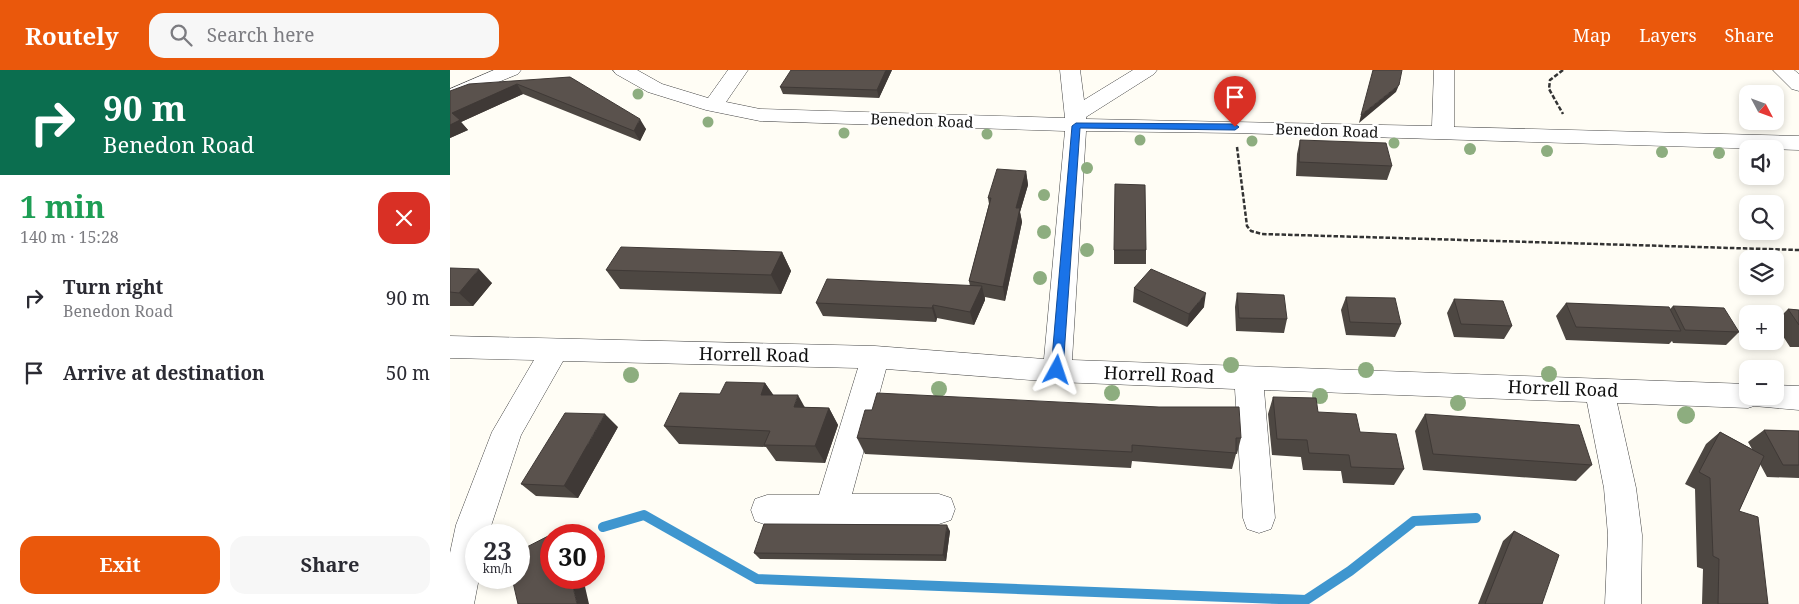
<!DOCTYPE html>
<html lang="en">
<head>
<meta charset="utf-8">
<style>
	:root { --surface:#fff; --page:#f7f7f7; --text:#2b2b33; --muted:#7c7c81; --accent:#ea580c }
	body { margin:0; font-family:"Noto Serif",serif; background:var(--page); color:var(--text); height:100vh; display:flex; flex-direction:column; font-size:19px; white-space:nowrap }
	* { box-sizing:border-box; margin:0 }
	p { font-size:16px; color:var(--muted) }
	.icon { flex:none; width:28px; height:28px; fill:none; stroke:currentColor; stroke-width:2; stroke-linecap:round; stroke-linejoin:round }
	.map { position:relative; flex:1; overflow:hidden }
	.sheet { display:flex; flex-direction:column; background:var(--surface); width:450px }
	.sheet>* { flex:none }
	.top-card { background:#0b6e4f; color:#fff; overflow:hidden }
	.needle { width:32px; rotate:131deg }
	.tools { position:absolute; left:1289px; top:15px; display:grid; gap:10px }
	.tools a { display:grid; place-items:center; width:45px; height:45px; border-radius:10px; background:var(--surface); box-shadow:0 2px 8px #0003; font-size:25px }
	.speed { position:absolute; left:15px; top:454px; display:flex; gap:10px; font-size:25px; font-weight:700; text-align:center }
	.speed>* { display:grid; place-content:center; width:65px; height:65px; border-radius:50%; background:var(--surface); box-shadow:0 2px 8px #0003; line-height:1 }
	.speed small { font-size:12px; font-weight:400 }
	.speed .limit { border:8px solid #d22; background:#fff; color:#111 }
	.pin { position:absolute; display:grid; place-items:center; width:42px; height:42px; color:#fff; margin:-51px -21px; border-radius:50% 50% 50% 0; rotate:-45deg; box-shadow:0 0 5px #0007 }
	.pin .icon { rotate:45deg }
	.me { position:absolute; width:55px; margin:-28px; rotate:5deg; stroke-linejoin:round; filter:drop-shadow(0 0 4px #0008) }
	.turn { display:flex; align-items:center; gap:18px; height:105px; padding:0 20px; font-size:22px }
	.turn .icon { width:65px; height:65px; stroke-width:2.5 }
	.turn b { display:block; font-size:35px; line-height:42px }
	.round { display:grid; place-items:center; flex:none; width:52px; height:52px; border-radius:15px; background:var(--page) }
	.headline { display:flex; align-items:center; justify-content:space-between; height:85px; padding:0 20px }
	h1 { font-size:30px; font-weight:700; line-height:38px; color:#1e9e55 }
	.action { display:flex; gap:10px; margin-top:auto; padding:10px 20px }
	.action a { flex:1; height:58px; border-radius:15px; background:var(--accent); color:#fff; font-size:20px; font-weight:700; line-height:58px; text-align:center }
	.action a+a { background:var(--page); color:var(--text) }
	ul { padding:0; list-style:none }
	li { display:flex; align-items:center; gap:15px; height:75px; padding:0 20px }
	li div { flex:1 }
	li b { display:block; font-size:19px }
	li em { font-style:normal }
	header { display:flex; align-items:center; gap:30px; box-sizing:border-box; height:70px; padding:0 25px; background:var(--accent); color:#fff }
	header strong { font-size:24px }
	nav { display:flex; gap:28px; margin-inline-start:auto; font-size:18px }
	.search { width:350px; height:45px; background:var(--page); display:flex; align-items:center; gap:12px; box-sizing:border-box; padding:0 18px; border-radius:15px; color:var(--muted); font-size:19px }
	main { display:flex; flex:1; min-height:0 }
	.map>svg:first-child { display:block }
</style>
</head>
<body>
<header>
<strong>Routely</strong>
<div class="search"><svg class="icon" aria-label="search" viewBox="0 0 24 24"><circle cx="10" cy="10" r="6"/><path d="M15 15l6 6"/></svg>Search here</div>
<nav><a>Map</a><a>Layers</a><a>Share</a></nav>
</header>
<main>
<section class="sheet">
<div class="top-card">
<div class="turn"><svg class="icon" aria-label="right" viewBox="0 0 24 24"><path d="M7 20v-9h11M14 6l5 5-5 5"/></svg><div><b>90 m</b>Benedon Road</div></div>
</div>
<div class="headline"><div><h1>1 min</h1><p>140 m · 15:28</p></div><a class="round" style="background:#d93025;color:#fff"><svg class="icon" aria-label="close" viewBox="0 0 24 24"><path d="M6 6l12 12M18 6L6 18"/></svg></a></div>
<ul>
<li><svg class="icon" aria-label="right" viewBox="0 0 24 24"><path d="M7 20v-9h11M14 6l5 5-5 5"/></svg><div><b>Turn right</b><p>Benedon Road</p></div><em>90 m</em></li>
<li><svg class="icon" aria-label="arrive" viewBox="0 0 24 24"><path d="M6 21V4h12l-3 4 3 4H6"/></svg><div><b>Arrive at destination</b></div><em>50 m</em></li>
</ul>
<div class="action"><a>Exit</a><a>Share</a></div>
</section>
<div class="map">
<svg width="1349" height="534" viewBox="0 0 1349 534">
	<rect width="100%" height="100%" fill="#fffdf5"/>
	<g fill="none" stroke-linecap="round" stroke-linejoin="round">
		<!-- stream -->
		<path stroke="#3f96cf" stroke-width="10" d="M153,457L194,445L307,509L856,530L900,501L964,451L1026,448"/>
		<!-- minor casing -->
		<g stroke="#444" stroke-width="1">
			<path id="minor" d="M44,0H71L68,4L0,32V19Z
				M163,0H187L212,14L258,28L278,0H298L276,32L310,39L615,48L610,0H630L634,30L683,0H707L704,4L636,47V49L982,56L984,0H1004V57L1349,66V80L785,63L636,61L622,290L1298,314V326H1325V315L1349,316V340L1304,336L1298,338L1167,333L1186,418L1192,465L1191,534H1155L1158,465L1154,418L1137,332L814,320L825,448L821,459L809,463L797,459L793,448L785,319L607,312L436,299L402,424H489L501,428L505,439L501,450L489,454L317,455L305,451L301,440L305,429L317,425H369L408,298L113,291L71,365L38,465H26V508H29L24,534H0V483L6,455L42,362L84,290L0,288V266L425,276L594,289L615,61L310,51L256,40L198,22L166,4Z
				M1323,0H1344L1349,4V21L1342,19Z"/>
		</g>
		<!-- path -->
		<path stroke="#333" stroke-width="2.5" stroke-dasharray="4.5 2" stroke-linecap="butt" d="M1113,0L1100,10L1099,19L1113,44
			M787,77L797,156L801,161L812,164L1349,180"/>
		<!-- minor -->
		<use href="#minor" fill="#fff" fill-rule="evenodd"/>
	</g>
	<!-- trees -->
	<g fill="#8dad7f">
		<circle cx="188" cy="24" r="5.5"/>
		<circle cx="258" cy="52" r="5.5"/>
		<circle cx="394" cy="63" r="5.5"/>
		<circle cx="537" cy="64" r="5.5"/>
		<circle cx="690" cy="70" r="5.5"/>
		<circle cx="802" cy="71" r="5.5"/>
		<circle cx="944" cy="73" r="5.5"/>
		<circle cx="1020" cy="79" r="6"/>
		<circle cx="1097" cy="81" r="6"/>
		<circle cx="1212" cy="82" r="6"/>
		<circle cx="1269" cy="83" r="6"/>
		<circle cx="637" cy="98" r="6"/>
		<circle cx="594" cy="125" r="6"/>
		<circle cx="594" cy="162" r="7"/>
		<circle cx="637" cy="180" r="7"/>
		<circle cx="590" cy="208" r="7"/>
		<circle cx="781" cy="295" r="8"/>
		<circle cx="916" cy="300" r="8"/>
		<circle cx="1099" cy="304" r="8"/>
		<circle cx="181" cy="305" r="8"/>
		<circle cx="489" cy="319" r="8"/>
		<circle cx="662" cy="323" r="8"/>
		<circle cx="870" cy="326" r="8"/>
		<circle cx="1008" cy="333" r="8"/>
		<circle cx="1236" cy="345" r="9"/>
	</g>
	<!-- wall -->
	<path fill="#4d4742" d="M442,0L429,28L333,24L330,17Z
		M120,7L196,59L190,71L73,24L11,52L18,60L0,68V21Z
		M850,70L942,96L937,110L846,106L847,84Z
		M576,101L578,115L570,142L572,152L555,231L535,227V230L524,255L487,248L486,252L373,246L366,233L520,216L519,211L539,134L538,128Z
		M664,180H696V194H664Z
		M332,182L341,201L331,224L170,219L156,200Z
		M0,198L42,213L23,236H0Z
		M684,218L754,237L737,257L683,232Z
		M787,223L837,249L834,263L786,261L785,237Z
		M896,227L951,254L945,267L896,265L891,240Z
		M1004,229L1062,256L1054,269L1004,267L997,243Z
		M1116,233L1220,239L1223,236L1289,262L1276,275L1223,273L1222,271L1219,274L1116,270L1106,246Z
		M1338,239L1349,240V277H1340L1325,254V252Z
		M315,313L323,325L355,337L379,338L388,355L375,393L326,391L316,377L229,374L214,356Z
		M823,327L910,362L954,399L944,415L893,413L891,401L853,400L851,387L822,385L818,344Z
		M975,344L1142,395L1126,411L973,400L965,361Z
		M168,357L128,428L86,426L71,414Z
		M1314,360L1349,361V408L1317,407L1310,394L1289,441L1318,534H1252L1253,499L1247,497L1245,419L1235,414L1256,374L1270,362L1302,379L1298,372Z
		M407,368H791L787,384H786L782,399L682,391L681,398L415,384Z
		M500,461L496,491L310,489L304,483Z
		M1064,461L1092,534H1028L1053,471Z"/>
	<!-- shaded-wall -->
	<path fill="#3f3936" d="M436,0H442L429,28L427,20Z
		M67,14L73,24L11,52L18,60L0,68V55L2,43Z
		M949,15L946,22L909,53L911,45Z
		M190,49L196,59L190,71L184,61Z
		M576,101L578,115L570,142L572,152L555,231L553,217L566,138Z
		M332,182L341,201L331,224L321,205Z
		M29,199L42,213L23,236L9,223Z
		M532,216L535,230L524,255L520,242Z
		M756,223L754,237L737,257L739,244Z
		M483,235L487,248L486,252L482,238Z
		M315,313L327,330L311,325Z
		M348,325L358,343L344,337Z
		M379,338L388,355L375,393L365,376Z
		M155,344L168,357L128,428L114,416Z
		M497,455L500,461L496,491L493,485Z
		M121,508H133L139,534H127Z"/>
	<!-- building -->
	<path fill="#5a524d" stroke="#3f3936" d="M341,0H436L427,20L330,17Z
		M923,0H952L949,15L911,45Z
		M120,7L190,49L184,61L67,14L2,43L10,50L0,55V21L19,14Z
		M850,70L936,73L942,96L849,92Z
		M547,99L576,101L566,138H570L553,217L519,211L541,128H538Z
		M665,114L695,115L696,180H664Z
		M171,177L332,182L321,205L156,200Z
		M0,198L29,199L9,223L0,222Z
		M701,199L756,223L739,244L684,218Z
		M377,209L532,216L520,242L483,235L482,238L366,233Z
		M787,223L834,225L837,249L789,248Z
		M896,227L945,228L951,254L900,252Z
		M1004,229L1053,231L1062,256L1011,254Z
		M1116,233L1219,237L1231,261L1126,257Z
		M1223,236L1274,238L1289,262L1235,260Z
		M1338,239L1349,240V255Z
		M276,312L315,313L311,325H348L344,337L379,338L365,376L314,375L320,361L214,356L230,323L270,324Z
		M427,323L709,337H789L791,368H786V383L682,375V382L407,368L415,340H422Z
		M823,327L866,328L868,342L906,344L910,362L946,364L954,399L901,397L899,385L859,383L857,370L827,369Z
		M115,343L155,344L114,416L71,414Z
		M975,344L1129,355L1142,395L983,384Z
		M1314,360L1349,361V395H1333Z
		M1270,362L1314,386L1289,441L1308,447L1318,534H1268L1269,489L1263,486L1260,408L1249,402Z
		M314,454L497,455L493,485L304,483Z
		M108,461L109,465H101V508H121L127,534H68L62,508H69V481Z
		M1064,461L1109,485L1092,534H1035Z"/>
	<!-- route -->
	<path fill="#1a73e8" stroke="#114b97" d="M626,53L785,54L789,57L785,60L630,58L613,300L611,304H603L601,300L622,56Z"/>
	<g text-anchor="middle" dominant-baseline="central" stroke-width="5" stroke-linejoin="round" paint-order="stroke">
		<!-- far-street labels -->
		<g font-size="15" fill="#111" stroke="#fff">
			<text transform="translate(472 50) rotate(2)">Benedon Road</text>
			<text transform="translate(877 60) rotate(2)">Benedon Road</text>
		</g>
		<!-- street labels -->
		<g font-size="18" fill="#111" stroke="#fff">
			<text transform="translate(304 284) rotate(1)">Horrell Road</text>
			<text transform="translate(709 304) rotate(2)">Horrell Road</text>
			<text transform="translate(1113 318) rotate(2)">Horrell Road</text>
		</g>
	</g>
</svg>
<div class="tools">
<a><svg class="needle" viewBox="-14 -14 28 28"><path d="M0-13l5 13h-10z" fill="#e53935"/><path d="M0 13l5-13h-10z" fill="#7c7c81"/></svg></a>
<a><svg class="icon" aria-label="sound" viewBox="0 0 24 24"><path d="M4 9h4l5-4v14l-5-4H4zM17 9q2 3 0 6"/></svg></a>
<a><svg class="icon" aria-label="search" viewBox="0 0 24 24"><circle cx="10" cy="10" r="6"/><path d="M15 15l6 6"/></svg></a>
<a><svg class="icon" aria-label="layers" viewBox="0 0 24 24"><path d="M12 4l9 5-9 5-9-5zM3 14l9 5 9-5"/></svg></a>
<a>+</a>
<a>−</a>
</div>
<div class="speed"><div>23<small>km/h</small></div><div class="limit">30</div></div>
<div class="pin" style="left:785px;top:57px;background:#d93025"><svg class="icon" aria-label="arrive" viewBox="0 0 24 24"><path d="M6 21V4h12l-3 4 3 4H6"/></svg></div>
<svg class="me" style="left:607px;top:300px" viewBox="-20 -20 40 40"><path d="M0-17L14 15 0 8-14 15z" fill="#1a73e8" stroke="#fff" stroke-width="4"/></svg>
</div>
</main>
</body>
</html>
